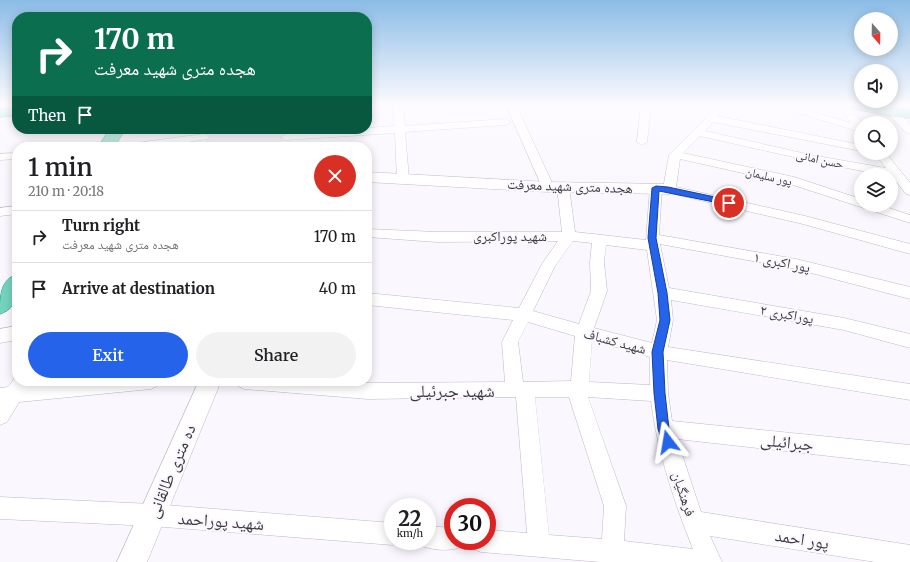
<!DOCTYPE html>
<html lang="en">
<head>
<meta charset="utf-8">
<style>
	:root { --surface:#fff; --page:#f2f2f2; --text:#202124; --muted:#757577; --line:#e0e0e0; --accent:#2563eb }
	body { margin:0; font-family:Merriweather,"Noto Naskh Arabic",serif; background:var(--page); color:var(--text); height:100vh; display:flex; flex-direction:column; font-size:15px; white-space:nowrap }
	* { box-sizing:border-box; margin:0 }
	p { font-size:13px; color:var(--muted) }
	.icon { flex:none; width:22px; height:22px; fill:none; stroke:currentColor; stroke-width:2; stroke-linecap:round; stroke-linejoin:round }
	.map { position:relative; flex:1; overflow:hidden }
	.panel { position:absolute; left:12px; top:142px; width:360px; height:244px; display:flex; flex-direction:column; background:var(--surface); border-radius:16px; box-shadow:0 2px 10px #0003 }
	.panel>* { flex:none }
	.top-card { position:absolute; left:12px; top:12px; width:360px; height:122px; border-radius:16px; box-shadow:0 2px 10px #0003; background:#0b6e4f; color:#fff; overflow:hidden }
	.needle { width:26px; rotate:160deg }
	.tools { position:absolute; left:854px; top:12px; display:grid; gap:8px }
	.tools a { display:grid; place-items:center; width:44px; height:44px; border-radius:50%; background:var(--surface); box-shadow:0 2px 10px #0003; font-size:20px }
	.speed { position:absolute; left:384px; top:498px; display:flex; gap:8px; font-size:20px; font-weight:700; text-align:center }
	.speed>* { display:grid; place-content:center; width:52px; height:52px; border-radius:50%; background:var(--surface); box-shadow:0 2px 10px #0003; line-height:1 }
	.speed small { font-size:10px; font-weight:400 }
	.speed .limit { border:6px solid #d22; background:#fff; color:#111 }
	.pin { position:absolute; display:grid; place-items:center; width:34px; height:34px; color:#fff; margin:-17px; border:2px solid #fff; border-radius:50%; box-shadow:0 1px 4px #0007 }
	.me { position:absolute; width:44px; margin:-22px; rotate:346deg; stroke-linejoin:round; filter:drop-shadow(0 0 3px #0008) }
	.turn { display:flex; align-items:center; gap:14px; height:84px; padding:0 16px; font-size:18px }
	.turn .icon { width:52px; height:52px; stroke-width:2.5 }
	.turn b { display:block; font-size:28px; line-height:34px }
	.then { display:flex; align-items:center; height:38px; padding:0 16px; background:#0003; gap:8px; font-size:15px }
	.round { display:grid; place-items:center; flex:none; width:42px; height:42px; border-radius:21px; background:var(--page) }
	.headline { display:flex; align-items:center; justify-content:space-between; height:68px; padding:0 16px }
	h1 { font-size:24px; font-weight:600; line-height:30px }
	.button { display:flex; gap:8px; margin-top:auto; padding:8px 16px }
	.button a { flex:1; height:46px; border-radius:24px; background:var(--accent); color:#fff; font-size:16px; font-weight:600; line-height:46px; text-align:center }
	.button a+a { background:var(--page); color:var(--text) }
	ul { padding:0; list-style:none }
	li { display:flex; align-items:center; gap:12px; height:52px; padding:0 16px; border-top:1px solid var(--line) }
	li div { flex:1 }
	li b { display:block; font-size:15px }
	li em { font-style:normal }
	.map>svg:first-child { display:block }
</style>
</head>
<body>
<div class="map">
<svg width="910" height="562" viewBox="0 0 910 562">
	<rect width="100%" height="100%" fill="#faf7fe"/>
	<!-- built -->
	<path fill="#f0eaf8" d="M207,129H282L284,147H205Z"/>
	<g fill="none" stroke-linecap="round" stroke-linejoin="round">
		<!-- minor casing -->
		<g stroke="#bfb8c7" stroke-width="1">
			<path id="minor" d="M393,105H403L405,126L506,119L511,122L506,125L405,132L409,179L407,182H399L397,179L395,133L286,140L281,137L286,134L394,126Z
				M506,105H516L554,187L552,190H544L542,187Z
				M641,105H651L647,142L642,145L637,142Z
				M713,105H723L717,116L861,145V151L713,122L705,131L811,155L886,168L874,153H886L910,183V195L906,194L891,175H883L811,161L700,136L683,153L794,177L861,199V205H880L910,215V223L787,183L680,159L676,187L805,216L910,244V254L803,224L665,192L663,189L669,155L707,117Z
				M776,105H791L851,123L838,105H848L862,123L861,132L778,107Z
				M881,105H892L910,125V134L906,133Z
				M204,134L208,135L209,137L208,139L154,147H123L129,144Z
				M17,153V159L0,160V154Z
				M563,183L567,184L569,187L575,232L646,240L650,188L652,185H660L662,188L659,235L796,259L910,287V299L796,269L660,244L669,288L844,318L910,334V348L844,330L671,300L673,320L668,347L910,384V400L667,360L668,393L672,421L910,445V465L677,439L701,512L910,545V562H875L710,536L722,562H600L481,552L473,549L470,541H487V530L527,533L516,397L368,399L244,389L238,386L235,381H342L368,383L505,382L502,342L513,320L367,305V293L519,308L542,264L558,241L437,242L367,237V229L437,232H562L557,187L559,184ZM573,241L592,243L590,262L591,291L579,324L533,311L555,266ZM606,245L647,250L657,320L652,343L594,328L607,291L604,262ZM528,322L575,336L571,381L523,382L518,342ZM592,340L650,357V385L589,382ZM535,397H569L604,506L602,539L549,535ZM588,397L651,401C657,450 674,502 693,549L624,541L626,506Z
				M17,206V214L0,216V208Z
				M17,326V340L0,343V329Z
				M17,375V381H31L29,385L72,381H160L157,386L151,389L19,402L7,422L0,425V388L8,387Z
				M0,497L152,504L393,523V541H401L393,545L152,526L0,519Z
				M427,526L453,528V541H463L461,547C448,552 432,550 419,545L417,541H427Z"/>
		</g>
		<!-- tertiary casing -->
		<g stroke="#bfb8c7" stroke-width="1">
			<path id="tertiary" d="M367,172L548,182L669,184L675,186L677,189L675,192L669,194L548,192L367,182Z
				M199,381H221L147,562H117Z"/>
		</g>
		<!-- primary casing -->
		<g stroke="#238b76" stroke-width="1">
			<path id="primary" d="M848,105H877L910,110V118L894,117L855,109L850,108Z
				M17,108V116L0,117V109Z
				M110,129H126L114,147H98Z
				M17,274C17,291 20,307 0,314C0,296 0,280 17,274Z"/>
		</g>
		<!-- minor -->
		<use href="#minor" fill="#fff" fill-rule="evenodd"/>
		<!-- tertiary -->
		<use href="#tertiary" fill="#fff" fill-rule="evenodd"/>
		<!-- primary -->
		<use href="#primary" fill="#73d4be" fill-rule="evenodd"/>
	</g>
	<!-- sky -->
	<linearGradient id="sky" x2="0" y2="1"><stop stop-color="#8bbce6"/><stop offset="0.57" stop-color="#fdfbff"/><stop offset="1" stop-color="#fdfbff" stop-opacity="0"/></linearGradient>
	<rect width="910" height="184" fill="url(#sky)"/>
	<!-- route -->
	<path fill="#2563eb" stroke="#184099" d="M656,186L668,187L729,200L733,203L729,205L659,191L656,238L667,293L670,320L663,352L665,393L669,429L674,442L672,446L668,448L664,446L658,429L654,393L652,352L660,320L658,293L648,238L652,188Z"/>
	<g text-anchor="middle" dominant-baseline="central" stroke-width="4" stroke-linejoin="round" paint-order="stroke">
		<!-- far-street labels -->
		<g font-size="12" fill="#3c393f" stroke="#faf7fe">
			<text transform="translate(820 159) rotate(12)">حسن امانی</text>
			<text transform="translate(769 176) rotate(13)">پور سلیمان</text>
		</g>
		<!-- street labels -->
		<g font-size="14" fill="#3c393f" stroke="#faf7fe">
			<text transform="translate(570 186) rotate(2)">هجده متری شهید معرفت</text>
			<text x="510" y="236">شهید پوراکبری</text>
			<text transform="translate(782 262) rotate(11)">پور اکبری ۱</text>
			<text transform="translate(787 314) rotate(10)">پوراکبری ۲</text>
			<text transform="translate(615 341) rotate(15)">شهید کشباف</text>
			<text transform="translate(684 494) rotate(72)">فرهنگیان</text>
		</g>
		<!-- near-street labels -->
		<g font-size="17" fill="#3c393f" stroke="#faf7fe">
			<text x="452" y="391">شهید جبرئیلی</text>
			<text transform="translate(787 442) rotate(6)">جبرائیلی</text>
			<text transform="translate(171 471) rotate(-67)">ده متری طالقانی</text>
			<text transform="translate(221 521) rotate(4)">شهید پوراحمد</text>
			<text transform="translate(802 539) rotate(9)">پور احمد</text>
		</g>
	</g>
</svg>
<div class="tools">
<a><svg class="needle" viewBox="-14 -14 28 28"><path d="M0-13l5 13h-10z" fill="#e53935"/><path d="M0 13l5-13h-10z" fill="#757577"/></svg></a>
<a><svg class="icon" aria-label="sound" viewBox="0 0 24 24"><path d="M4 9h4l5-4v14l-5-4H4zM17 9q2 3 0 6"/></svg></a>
<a><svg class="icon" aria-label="search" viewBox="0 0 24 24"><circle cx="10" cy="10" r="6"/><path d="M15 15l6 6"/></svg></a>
<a><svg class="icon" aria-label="layers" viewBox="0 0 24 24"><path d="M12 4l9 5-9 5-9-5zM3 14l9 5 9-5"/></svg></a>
</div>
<div class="speed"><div>22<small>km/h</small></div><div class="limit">30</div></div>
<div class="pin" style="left:729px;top:203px;background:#d93025"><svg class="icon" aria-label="arrive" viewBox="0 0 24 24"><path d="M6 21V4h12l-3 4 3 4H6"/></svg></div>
<svg class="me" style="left:668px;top:442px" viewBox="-20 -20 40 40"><path d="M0-17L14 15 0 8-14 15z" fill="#2563eb" stroke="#fff" stroke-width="4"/></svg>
<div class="top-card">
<div class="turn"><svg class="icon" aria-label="right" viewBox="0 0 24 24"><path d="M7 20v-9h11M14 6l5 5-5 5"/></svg><div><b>170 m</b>هجده متری شهید معرفت</div></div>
<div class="then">Then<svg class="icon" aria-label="arrive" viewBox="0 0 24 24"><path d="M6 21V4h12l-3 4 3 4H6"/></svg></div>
</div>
<section class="panel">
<div class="headline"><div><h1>1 min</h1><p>210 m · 20:18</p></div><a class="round" style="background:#d93025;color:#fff"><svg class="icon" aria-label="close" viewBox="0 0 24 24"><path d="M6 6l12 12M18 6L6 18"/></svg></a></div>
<ul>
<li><svg class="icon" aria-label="right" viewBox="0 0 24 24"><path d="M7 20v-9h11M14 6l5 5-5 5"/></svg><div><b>Turn right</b><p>هجده متری شهید معرفت</p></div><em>170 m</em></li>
<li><svg class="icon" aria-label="arrive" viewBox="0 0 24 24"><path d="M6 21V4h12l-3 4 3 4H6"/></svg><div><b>Arrive at destination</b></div><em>40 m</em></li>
</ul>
<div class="button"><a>Exit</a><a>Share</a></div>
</section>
</div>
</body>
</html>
